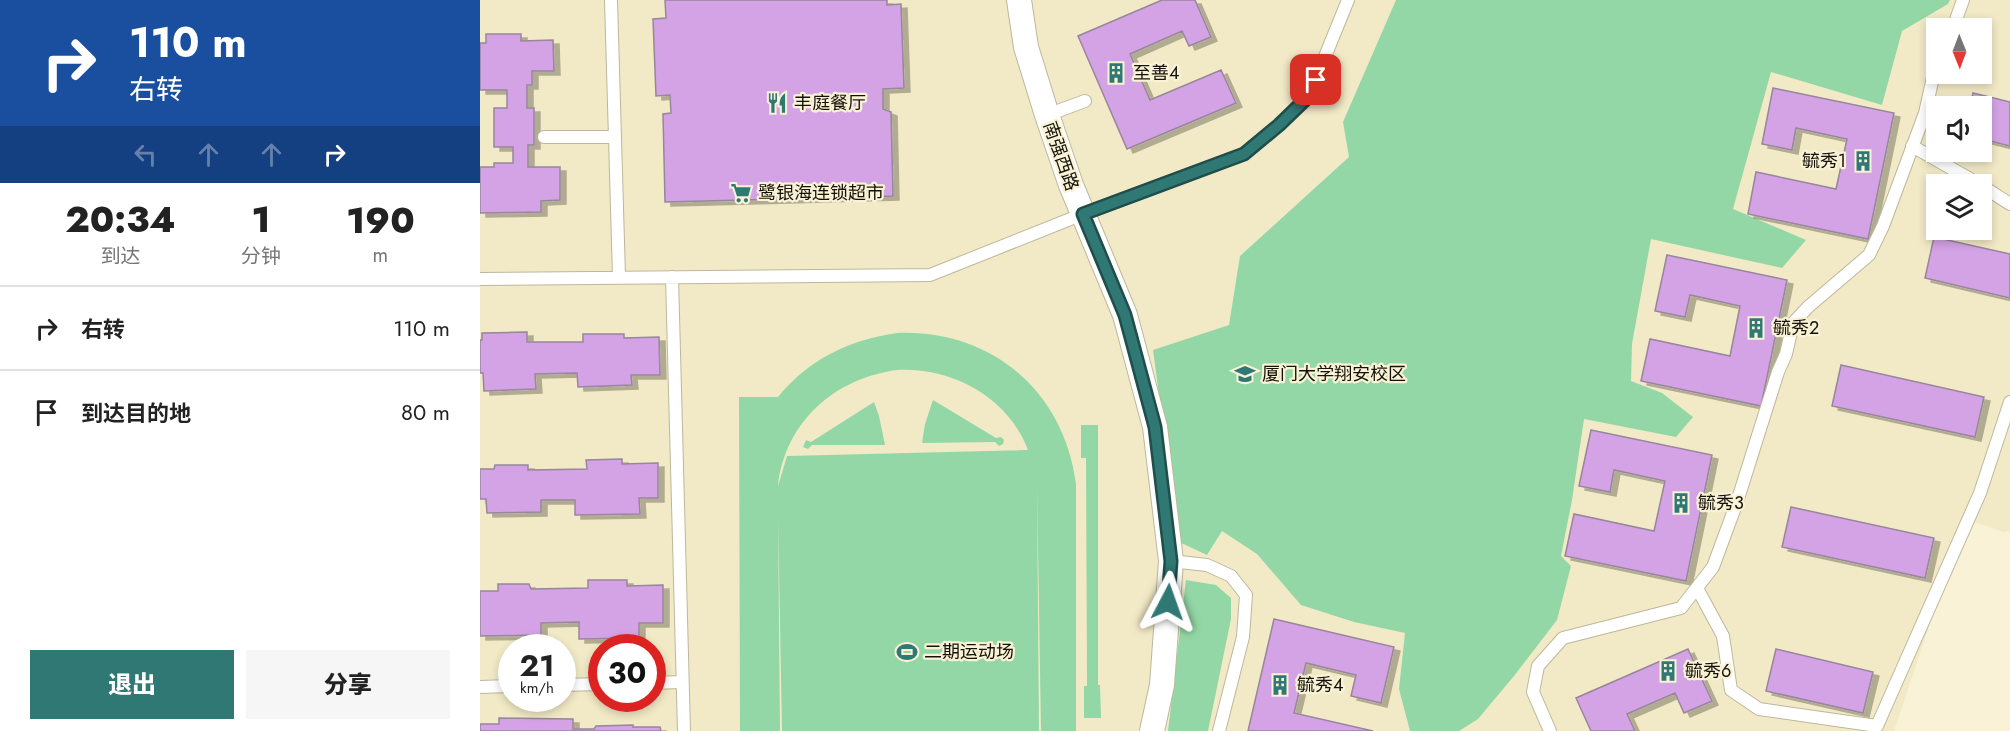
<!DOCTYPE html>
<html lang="zh">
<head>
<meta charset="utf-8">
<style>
	:root { --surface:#fff; --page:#f6f6f6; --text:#222; --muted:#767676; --line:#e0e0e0; --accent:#307874 }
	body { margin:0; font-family:Jost,"Noto Sans SC",sans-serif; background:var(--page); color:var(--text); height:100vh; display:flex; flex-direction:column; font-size:22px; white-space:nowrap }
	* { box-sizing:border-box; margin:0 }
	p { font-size:20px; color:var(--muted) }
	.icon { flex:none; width:33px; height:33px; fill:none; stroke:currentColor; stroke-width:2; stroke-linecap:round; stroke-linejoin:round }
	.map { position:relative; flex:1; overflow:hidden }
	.side { display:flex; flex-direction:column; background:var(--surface); width:480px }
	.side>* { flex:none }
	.hud { background:#1a4fa0; color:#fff; overflow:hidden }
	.needle { width:39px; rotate:179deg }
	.buttons { position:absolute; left:1446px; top:18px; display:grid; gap:12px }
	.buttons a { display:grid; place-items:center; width:66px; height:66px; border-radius:0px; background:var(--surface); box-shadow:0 3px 9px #0003; font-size:30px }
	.speed { position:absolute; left:18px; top:634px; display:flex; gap:12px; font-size:30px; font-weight:700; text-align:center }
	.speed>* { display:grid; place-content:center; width:78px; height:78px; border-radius:50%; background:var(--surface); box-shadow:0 3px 9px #0003; line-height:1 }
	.speed small { font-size:15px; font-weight:400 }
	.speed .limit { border:9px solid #d22; background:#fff; color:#111 }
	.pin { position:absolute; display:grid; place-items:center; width:51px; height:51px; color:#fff; margin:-26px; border-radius:12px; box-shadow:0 3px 9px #0006 }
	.me { position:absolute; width:66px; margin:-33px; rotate:4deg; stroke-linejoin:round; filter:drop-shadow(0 0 4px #0008) }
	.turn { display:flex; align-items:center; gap:21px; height:126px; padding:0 30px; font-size:27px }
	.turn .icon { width:78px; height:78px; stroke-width:2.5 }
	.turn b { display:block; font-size:42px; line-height:51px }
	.lanes { display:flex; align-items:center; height:57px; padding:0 30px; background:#0003; justify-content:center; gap:30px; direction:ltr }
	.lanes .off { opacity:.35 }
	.eta { display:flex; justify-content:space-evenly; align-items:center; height:102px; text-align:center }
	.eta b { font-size:36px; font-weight:800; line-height:42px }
	.cta { display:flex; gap:12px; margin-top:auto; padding:12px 30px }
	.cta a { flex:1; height:69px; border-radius:0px; background:var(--accent); color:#fff; font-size:24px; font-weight:800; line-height:69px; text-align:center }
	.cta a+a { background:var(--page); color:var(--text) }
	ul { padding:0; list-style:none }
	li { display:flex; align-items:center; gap:18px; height:84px; padding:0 30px; border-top:2px solid var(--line) }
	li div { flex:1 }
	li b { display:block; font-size:22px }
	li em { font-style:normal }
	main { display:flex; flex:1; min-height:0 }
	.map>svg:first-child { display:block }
</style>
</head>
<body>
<main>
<section class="side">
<div class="hud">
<div class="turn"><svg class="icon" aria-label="right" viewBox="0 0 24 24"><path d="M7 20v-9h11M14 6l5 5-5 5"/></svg><div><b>110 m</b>右转</div></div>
<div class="lanes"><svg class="icon off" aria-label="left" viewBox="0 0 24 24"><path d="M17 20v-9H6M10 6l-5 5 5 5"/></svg><svg class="icon off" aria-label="ahead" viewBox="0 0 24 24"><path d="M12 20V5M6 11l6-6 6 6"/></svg><svg class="icon off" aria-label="ahead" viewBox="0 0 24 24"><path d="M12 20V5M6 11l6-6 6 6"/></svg><svg class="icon" aria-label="right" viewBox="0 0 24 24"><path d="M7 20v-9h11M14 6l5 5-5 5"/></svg></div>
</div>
<div class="eta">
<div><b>20:34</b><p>到达</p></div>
<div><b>1</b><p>分钟</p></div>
<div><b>190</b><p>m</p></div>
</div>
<ul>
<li><svg class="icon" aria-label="right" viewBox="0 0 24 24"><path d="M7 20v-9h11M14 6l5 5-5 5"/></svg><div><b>右转</b></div><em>110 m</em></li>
<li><svg class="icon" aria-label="arrive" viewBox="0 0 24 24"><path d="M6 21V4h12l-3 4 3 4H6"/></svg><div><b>到达目的地</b></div><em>80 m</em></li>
</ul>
<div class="cta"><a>退出</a><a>分享</a></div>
</section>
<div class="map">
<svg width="1530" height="731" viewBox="0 0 1530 731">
	<defs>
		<filter id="shadow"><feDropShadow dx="6" dy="4" stdDeviation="0" flood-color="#0004"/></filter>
	</defs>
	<rect width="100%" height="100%" fill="#f9f2d6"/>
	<!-- built -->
	<path fill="#f2eac6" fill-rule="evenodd" d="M0,0H1530V531L1524,532L1485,519L1414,731H0ZM1456,28H1502V74H1456ZM1456,106H1502V152H1456ZM1456,184H1502V230H1456ZM32,648H82V699H32ZM122,648H172V699H122Z"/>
	<!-- green -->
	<path fill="#93d7a6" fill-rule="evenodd" d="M916,0H1470L1468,4L1422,31L1402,105L1291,72L1253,209L1326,240L1302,268L1171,239L1152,344L1151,381L1182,393L1213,417L1196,437L1104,419L1092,500L1081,556L1091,566L1077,620L1034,676L998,719L979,731H930L919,689L925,633L874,622L821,605L777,554L742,531L727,555L699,542L673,350L749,325L760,256L869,157L863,122Z
		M417,333C511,329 584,391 596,484V731H561L557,487L559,731H302L298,516L300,731H260L259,397H298C329,359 369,340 417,333ZM417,370C472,367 528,397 548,450L307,456L298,486C305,422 355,378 417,370Z
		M453,400L516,438L521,437L524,440L523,444L519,446L515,442L442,443L445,424Z
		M394,402L399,416L405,445H332L328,449L323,447L326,440L331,442Z
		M601,425H618V685H620L621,718H604V686H607L606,458H601Z
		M706,580L736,585L751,598V619L728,731H688Z"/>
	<!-- building -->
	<path fill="#d4a3e5" stroke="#97869c" stroke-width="1.5" filter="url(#shadow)" d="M185,0H407V5L421,4L424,88L403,89V109L411,112L413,196L185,202L183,114L191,113L190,95L176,96L173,19L186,18Z
		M682,0H715L731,37L709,46L702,31L650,54L670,100L741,70L756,103L647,149L598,36Z
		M6,34H41V41L73,40L74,71H52V85H47V108H54V145H48V167H80V200L61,201V212L0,213V167H14V163H33V147H14V108H27V90H0V43H6Z
		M1293,88L1414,113L1388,239L1268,214L1276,172L1356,189L1367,139L1316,128L1312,150L1282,144Z
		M1493,93L1530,102V146L1502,139V106H1490Z
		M1454,237L1530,254V298L1445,278Z
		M1187,255L1307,280L1281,406L1161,381L1170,339L1250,356L1260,306L1210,295L1205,317L1175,311Z
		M47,332V342H103V334H144V338L179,337L180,375H151L152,385L98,387L97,373L55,374L56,389L4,391L3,373H0V340H2V333Z
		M1361,365L1504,397L1495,437L1352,406Z
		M1111,430L1232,455L1206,581L1085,556L1094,514L1174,531L1185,481L1134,470L1130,492L1099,486Z
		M142,459V464L178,463V498H159L160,514L95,515V500H61V512L7,513L6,499H0V469H14L15,465H48V470L107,469L106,460Z
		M1311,507L1454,538L1445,578L1302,547Z
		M108,580H147V586L183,585V623H159V638L99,639V622L61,623V635L0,636V591H18V584H49L51,589L108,588Z
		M794,619L914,647L901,703L871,696L876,675L826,663L814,713L893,731H768Z
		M1208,649L1232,701L1204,713L1195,693L1147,714L1155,731H1111L1096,698Z
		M1296,649L1393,672L1383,713L1286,691Z
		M19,718L93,719V729H114L116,726L153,725V727H180L181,731H0V724H19Z"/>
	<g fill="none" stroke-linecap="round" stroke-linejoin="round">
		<!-- service casing -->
		<g stroke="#bdb79c" stroke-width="14">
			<path id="service" d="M131,0L139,277
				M1473,28L1483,0
				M567,115L605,101
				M64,137H135
				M1432,146L1499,184
				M1502,186L1530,204
				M192,277L204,731
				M0,279L450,275L603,214L764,154L799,125L829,96L868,0
				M691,561L727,565L751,576L766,595L763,637L739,731
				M1217,588L1243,636L1251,690L1279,709L1397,726L1500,493L1530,402
				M172,683L202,682
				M82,685L122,684
				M0,687L32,686
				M1070,731L1053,692L1058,666L1083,638L1201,608L1233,567L1257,502L1298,372L1306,354L1313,323L1328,307L1389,255L1403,226L1445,113L1456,64"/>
		</g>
		<!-- minor casing -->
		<g stroke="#bdb79c" stroke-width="26">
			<path id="minor" d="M539,0L546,47L567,115L591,185L645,315L675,427L691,561L682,685L672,731"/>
		</g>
		<!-- service -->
		<use href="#service" stroke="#fff" stroke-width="12"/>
		<!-- minor -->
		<use href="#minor" stroke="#fff" stroke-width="24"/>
	</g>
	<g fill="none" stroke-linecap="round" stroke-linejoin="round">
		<!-- route casing -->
		<g stroke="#1f4e4b" stroke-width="15">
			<path id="route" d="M688,602L691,561L675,427L645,315L603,214L764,154L799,125L829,96L836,80"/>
		</g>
		<!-- route -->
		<use href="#route" stroke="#307874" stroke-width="10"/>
	</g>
	<!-- icons -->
	<defs>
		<g id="building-bare" transform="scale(1.62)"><path d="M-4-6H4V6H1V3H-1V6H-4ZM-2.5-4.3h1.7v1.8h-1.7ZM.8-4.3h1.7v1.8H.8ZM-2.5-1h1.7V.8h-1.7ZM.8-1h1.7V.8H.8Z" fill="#307874" stroke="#f9f2d6" stroke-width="2.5" paint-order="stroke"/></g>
		<g id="restaurant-bare" transform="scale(1.62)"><path d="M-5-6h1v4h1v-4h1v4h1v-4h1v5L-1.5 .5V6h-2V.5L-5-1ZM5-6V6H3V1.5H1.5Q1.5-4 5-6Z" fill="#307874" stroke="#f9f2d6" stroke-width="2.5" paint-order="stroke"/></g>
		<g id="supermarket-bare" transform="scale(1.62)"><path d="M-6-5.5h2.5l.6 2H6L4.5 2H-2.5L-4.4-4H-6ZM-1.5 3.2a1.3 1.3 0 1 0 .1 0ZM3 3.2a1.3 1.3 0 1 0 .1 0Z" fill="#307874" stroke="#f9f2d6" stroke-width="2.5" paint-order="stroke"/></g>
		<g id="university-bare" transform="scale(1.62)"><path d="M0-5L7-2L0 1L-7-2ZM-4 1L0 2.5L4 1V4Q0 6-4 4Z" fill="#307874" stroke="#f9f2d6" stroke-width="2.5" paint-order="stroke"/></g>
		<g id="stadium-bare" transform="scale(1.62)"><path d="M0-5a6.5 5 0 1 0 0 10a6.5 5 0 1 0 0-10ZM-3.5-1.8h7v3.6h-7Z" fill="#307874" stroke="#f9f2d6" stroke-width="2.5" paint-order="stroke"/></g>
	</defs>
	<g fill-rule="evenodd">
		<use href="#building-bare" x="636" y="73"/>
		<use href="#restaurant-bare" x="297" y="103"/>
		<use href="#building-bare" x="1383" y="161"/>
		<use href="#supermarket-bare" x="261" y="193"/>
		<use href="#building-bare" x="1276" y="328"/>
		<use href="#university-bare" x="765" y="374"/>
		<use href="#building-bare" x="1201" y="503"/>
		<use href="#stadium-bare" x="427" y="652"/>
		<use href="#building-bare" x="1188" y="671"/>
		<use href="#building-bare" x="800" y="685"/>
	</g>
	<g text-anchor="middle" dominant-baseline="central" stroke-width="4.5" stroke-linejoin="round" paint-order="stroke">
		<!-- poi labels -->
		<g font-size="18" fill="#141208" stroke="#f9f2d6" text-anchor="start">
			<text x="653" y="73">至善4</text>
			<text x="314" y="103">丰庭餐厅</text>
			<text x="1366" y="161" text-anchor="end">毓秀1</text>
			<text x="278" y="193">鹭银海连锁超市</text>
			<text x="1293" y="328">毓秀2</text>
			<text x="782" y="374">厦门大学翔安校区</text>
			<text x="1218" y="503">毓秀3</text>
			<text x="444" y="652">二期运动场</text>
			<text x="1205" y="671">毓秀6</text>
			<text x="817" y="685">毓秀4</text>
		</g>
		<!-- street labels -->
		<g font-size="18" fill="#141208" stroke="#f9f2d6">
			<text transform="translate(581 156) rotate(71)">南强西路</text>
		</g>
	</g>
</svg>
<div class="buttons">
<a><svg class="needle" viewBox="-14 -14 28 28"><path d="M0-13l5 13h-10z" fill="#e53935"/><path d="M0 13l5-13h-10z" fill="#767676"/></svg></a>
<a><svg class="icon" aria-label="sound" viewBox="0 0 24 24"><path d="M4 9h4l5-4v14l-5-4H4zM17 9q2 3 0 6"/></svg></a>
<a><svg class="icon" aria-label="layers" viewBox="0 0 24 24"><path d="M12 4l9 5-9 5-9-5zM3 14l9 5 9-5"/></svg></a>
</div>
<div class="speed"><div>21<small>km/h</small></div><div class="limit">30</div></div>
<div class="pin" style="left:836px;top:80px;background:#d93025"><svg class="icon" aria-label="arrive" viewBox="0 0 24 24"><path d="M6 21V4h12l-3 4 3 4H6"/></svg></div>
<svg class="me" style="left:688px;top:602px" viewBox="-20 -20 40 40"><path d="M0-17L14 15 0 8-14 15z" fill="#307874" stroke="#fff" stroke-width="4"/></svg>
</div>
</main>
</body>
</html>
